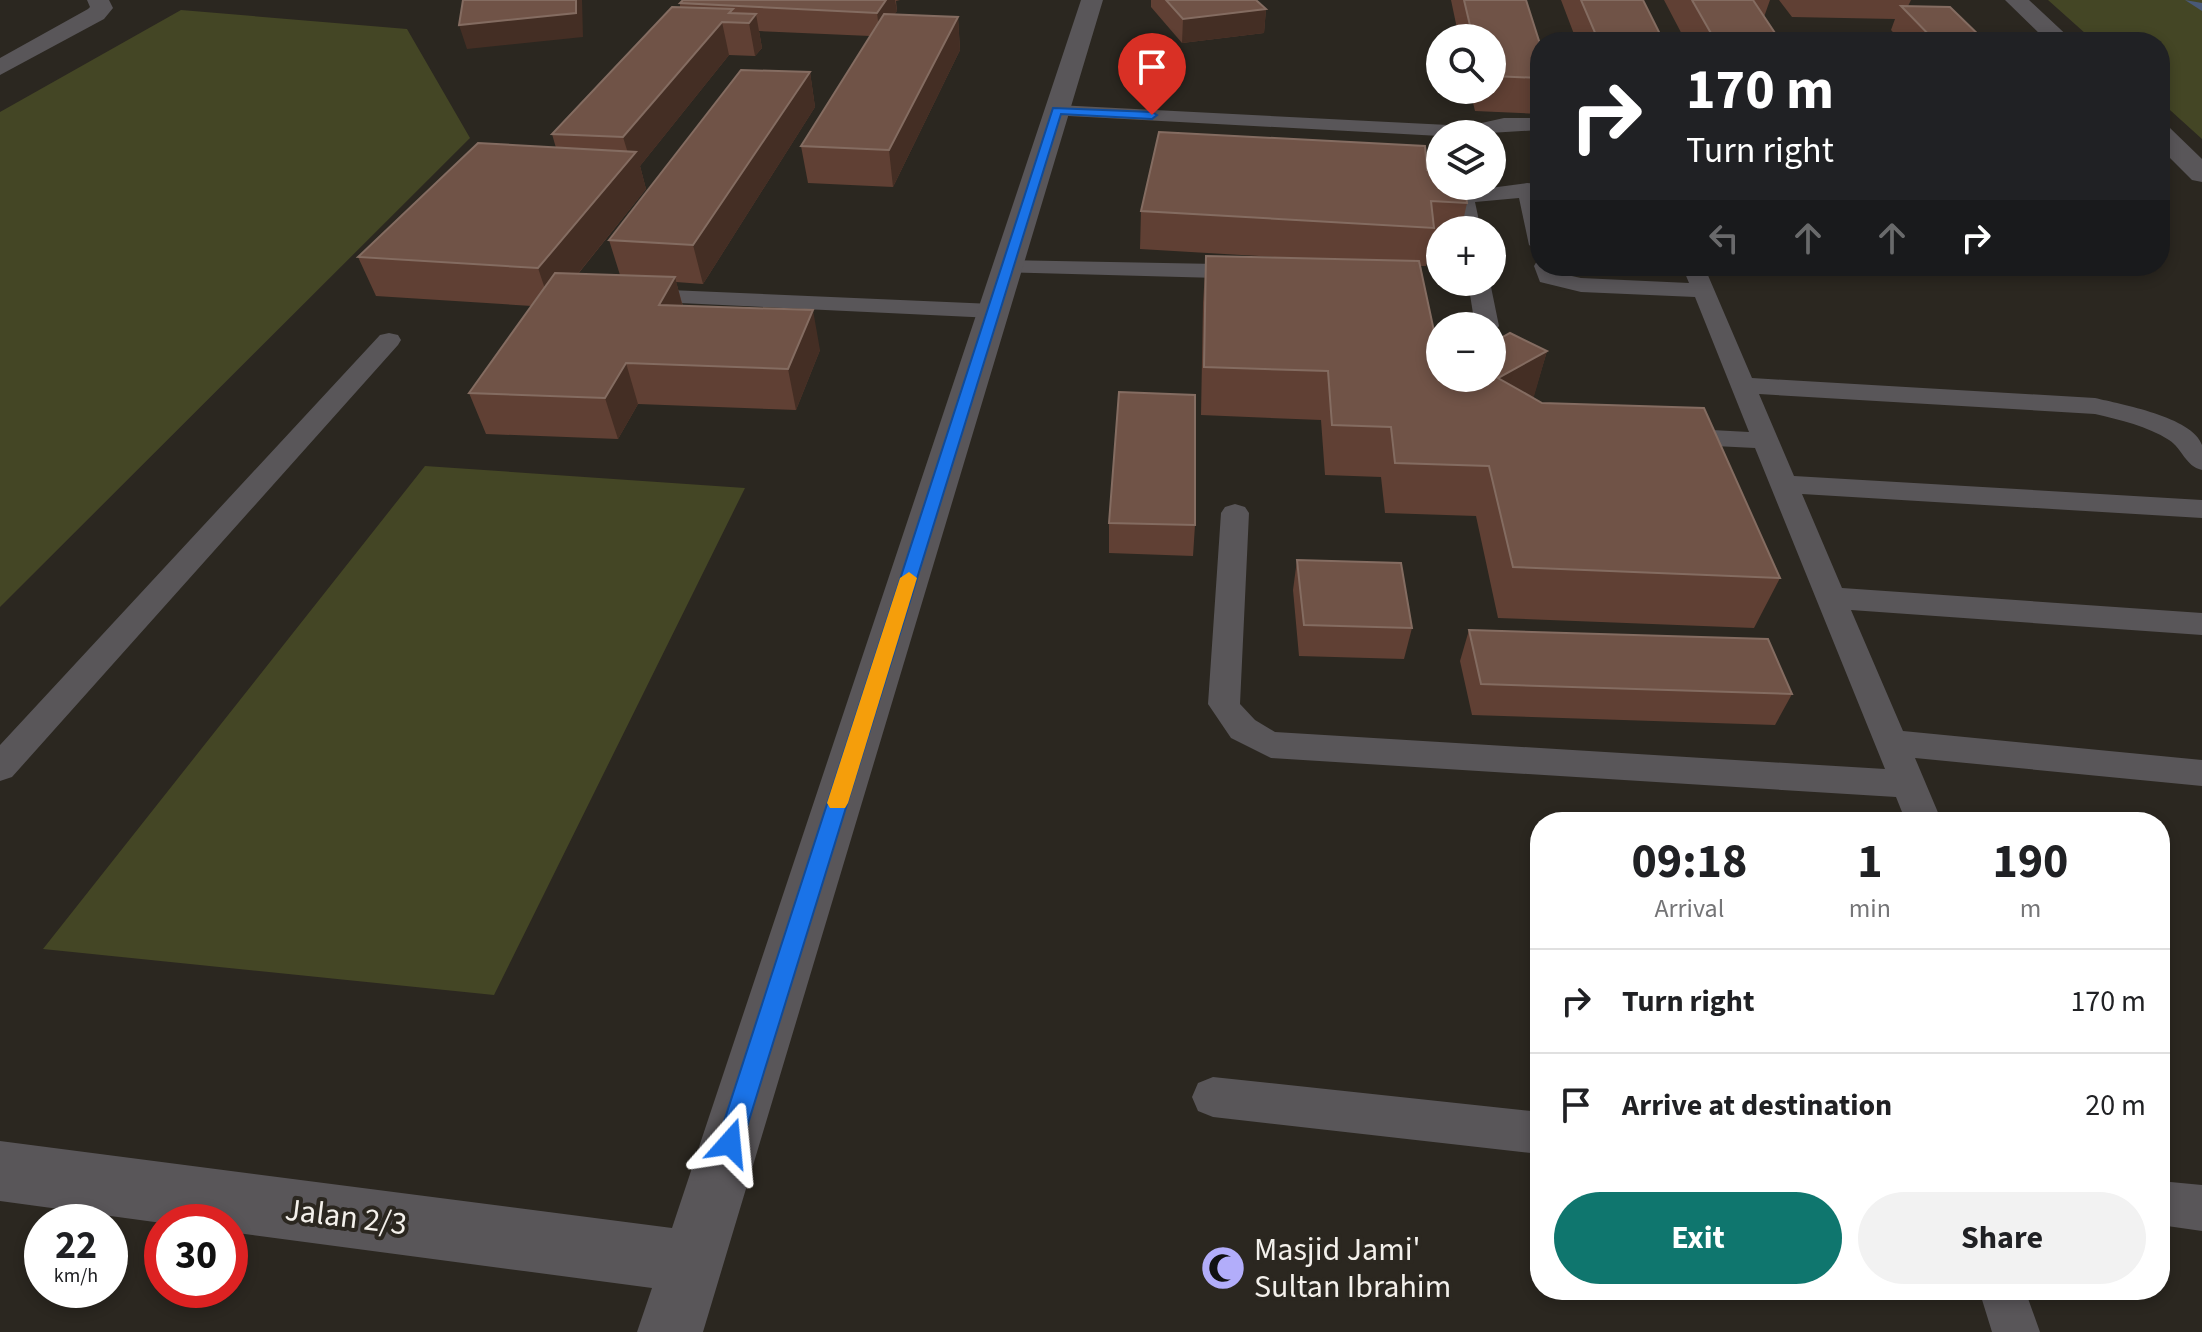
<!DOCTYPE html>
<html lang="en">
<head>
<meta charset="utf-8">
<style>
	:root { --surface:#fff; --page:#f2f2f2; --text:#202124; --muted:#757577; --line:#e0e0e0; --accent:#0f766e }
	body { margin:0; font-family:"Source Sans 3",sans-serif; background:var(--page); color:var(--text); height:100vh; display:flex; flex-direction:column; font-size:30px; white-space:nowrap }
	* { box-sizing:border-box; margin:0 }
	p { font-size:26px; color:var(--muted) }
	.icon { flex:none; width:44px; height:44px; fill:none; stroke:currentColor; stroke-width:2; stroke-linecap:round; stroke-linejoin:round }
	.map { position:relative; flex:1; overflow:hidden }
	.details { position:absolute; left:1530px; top:812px; width:640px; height:488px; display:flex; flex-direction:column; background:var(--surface); border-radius:32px; box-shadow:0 4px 12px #0003 }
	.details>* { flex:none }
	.top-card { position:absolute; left:1530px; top:32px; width:640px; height:244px; border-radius:32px; box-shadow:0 4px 12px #0003; background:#202124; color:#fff; overflow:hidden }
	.buttons { position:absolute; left:1426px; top:24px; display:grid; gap:16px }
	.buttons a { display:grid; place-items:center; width:80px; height:80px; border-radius:50%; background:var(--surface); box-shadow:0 4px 12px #0003; font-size:40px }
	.speed { position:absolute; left:24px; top:1204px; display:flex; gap:16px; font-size:40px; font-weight:700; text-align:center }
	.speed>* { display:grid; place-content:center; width:104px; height:104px; border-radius:50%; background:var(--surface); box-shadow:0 4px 12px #0003; line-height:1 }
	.speed small { font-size:20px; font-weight:400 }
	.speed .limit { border:12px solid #d22; background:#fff; color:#111 }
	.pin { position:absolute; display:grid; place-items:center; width:68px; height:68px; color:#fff; margin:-82px -34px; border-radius:50% 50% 50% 0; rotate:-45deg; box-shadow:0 0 8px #0007 }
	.pin .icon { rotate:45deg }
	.me { position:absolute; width:88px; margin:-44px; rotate:18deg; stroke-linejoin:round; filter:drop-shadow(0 0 6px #0008) }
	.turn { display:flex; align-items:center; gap:28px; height:168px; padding:0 24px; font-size:36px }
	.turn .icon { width:104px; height:104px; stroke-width:2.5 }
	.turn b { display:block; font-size:56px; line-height:68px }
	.lanes { display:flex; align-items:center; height:76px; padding:0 24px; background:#0003; justify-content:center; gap:40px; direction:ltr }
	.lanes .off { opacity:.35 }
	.eta { display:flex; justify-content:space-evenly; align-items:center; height:136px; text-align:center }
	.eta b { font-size:48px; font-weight:700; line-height:56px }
	.primary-button { display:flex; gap:16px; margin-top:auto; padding:16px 24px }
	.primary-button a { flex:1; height:92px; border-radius:48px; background:var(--accent); color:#fff; font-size:32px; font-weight:700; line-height:92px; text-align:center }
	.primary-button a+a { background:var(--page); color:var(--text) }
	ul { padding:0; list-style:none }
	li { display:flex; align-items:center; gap:24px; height:104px; padding:0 24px; border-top:2px solid var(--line) }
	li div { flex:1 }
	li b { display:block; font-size:30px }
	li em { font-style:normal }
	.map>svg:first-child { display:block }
</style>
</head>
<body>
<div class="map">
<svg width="2202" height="1332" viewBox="0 0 2202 1332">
	<rect width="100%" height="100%" fill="#2b2720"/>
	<!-- green -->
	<path fill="#444625" d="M2048,0H2202V139L2160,101V42H2095Z
		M181,10L407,29L470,138L0,607V112Z
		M425,466L745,488L494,995L43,949Z"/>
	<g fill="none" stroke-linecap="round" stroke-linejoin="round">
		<!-- stream -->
		<path fill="#495978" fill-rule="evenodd" d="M2185,0L2202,3V11Z"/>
		<!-- lane -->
		<path fill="#595659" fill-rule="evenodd" d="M1057,105L1468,126L1504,118H1540V130L1440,136L1050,115L1048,111L1050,107Z
			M1527,183L1540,184V252L1529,245L1519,198L1475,202L1481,230H1459L1454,199L1460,192Z
			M1008,260L1218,264L1229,271L1218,278L1000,272L997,267Z
			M1537,261H1540V266H1556L1558,273L1581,278L1689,283L1682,266H1704L1752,378L2095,398C2120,404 2193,417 2202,445C2202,452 2202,463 2202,470C2185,466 2183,449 2169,440C2147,426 2121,420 2095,414L1759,394L1794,476L2202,500V518L1802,494L1842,588L2202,613V635L1851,610L1903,731L2202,760V786L1915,758L1942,822H1906L1896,797L1271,758L1231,738L1208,704L1221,513L1225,507L1235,504L1245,507L1249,513L1240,704L1255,720L1275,732L1885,769L1755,448L1674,444L1665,442L1661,436L1665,430L1674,428L1749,432L1695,297L1581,292L1540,282L1534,266Z
			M1468,282H1490L1499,326L1495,331L1492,332V326H1475Z
			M646,289L993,304L1001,306L1005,311L1001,316L993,318L638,301L634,296L638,291Z
			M389,333L398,335L401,340L398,345L12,777L0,781V745L380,335Z
			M1213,1077L1540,1112V1154L1213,1117L1198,1111L1192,1097L1198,1083Z
			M2160,1181L2202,1185V1231L2160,1225Z
			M1979,1290H2025L2040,1332H1992Z"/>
		<!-- street -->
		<path fill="#595659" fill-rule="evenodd" d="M87,0H109L113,8L104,19L0,75V58L88,9L90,7Z
			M1081,0H1103L703,1332H637L652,1288L230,1232V1222L162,1223L0,1201V1141L672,1228Z
			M2005,0H2029L2074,42H2048Z
			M2160,125L2169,127L2202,159V182L2192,180L2160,148Z"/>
	</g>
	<!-- wall -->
	<path fill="#604034" d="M683,0H900L896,1L897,11L894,14L958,17L960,50L893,187L808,183L801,146L870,36L759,31L762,48L755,56L729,55L640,166L646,189L578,274L620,275L609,240L810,72L815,107L703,284L676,282L683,306L820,350L796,410L638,404L618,439L486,434L469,393L532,306L376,296L358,257L556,148L552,134L680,7V3Z
		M1151,0H1256L1266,9L1264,33L1182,43L1151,7Z
		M1451,0H1526L1540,44V114L1475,111L1470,90H1492V38H1459Z
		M1561,0H1643L1664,42H1577Z
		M1664,0H1770L1764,17L1781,42H1686Z
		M1779,0H1911L1908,6L1986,42H1902L1891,30L1895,19L1792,17Z
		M1540,123V142L1537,134Z
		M1427,170L1467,203L1461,230H1440V240L1432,239L1426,266H1421L1440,378L1547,351L1533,398L1780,578L1754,628L1498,618L1476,516L1385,513L1381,477L1325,475L1321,420L1201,415L1203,303L1206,256L1275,257L1140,249L1141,211Z
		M2043,266H2088L2087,268Z
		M1109,523L1195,525L1193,556L1109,553Z
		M1297,560L1412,628L1404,659L1299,656L1293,590Z
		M1469,630L1792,694L1775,725L1472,715L1460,661Z"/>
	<!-- shaded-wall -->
	<path fill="#442e24" d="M576,0H582L583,37L467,49L459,25Z
		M886,0H895L897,11L880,37L877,13Z
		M1266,9L1264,33L1182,43L1183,19Z
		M756,14L762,48L755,56L749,23Z
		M958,17L960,50L893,187L889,150Z
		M722,22L729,55L640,166L646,189L551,307L538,268L630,160L623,137Z
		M810,72L815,107L703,284L693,245Z
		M675,277L685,316L659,305Z
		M813,310L820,350L796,410L788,369Z
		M1547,351L1533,400L1498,378Z
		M626,363L638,404L618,439L605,398Z"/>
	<!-- building -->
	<path fill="#705347" stroke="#846c61" stroke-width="2" d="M463,0H576V13L459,25Z
		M683,0H886L877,13L680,3Z
		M1166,0H1256L1266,9L1183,19Z
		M1464,0H1526L1540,44V78L1492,76V38H1473Z
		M1581,0H1643L1664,42H1599Z
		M1692,0H1753L1781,42H1716Z
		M1901,6L1950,7L1986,42H1936Z
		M672,7L733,9L729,13L756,14L749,23L722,22L623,137L552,134Z
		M884,14L958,17L889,150L801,146Z
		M741,70L810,72L693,245L609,240Z
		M1159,132L1425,146L1427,170L1440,171V186H1465L1467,203L1431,201L1434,228L1141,211Z
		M478,143L636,152L538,268L358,257Z
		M1206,256L1419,261L1437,345L1440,347V378H1492V343L1510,333L1547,351L1498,378L1542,403L1704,408L1780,578L1513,567L1489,466L1395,463L1391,427L1332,425L1328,371L1204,367Z
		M555,273L675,277L659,305L813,310L788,369L626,363L605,398L469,393Z
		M1119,392L1195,395V525L1109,523Z
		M1297,560L1401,563L1412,628L1304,625Z
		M1469,630L1768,639L1792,694L1481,684Z"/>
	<!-- route -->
	<path fill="#1a73e8" stroke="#114b97" stroke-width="2" d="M1053,108L1152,112L1157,115L1152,119L1061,114L742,1143L738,1152L730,1155L721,1152L717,1143Z"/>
	<!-- slow -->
	<path fill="#f59e0b" d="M909,572L917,578L848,803L845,808H830L827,803L900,578Z"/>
	<!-- icons -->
	<defs>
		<g id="mosque-disc" transform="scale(2.3)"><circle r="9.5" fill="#b2adfa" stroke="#2b2720"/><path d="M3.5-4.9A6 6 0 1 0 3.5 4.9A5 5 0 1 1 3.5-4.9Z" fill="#111"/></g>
	</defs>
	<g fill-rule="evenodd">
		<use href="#mosque-disc" x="1223" y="1268"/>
	</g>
	<g text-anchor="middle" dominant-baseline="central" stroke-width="8" stroke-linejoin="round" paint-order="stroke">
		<!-- near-street labels -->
		<g font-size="32" fill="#f3f0eb" stroke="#2b2720">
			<text transform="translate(346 1217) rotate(7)">Jalan 2/3</text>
		</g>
		<!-- near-poi labels -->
		<g font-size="32" fill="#f3f0eb" stroke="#2b2720" text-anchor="start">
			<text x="1254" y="1250">Masjid Jami'<tspan x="1254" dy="37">Sultan Ibrahim</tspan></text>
		</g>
	</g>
</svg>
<div class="buttons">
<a><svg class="icon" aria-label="search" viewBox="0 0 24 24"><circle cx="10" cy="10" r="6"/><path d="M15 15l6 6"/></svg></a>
<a><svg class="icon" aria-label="layers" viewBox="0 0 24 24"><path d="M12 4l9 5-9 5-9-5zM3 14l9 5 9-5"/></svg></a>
<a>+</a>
<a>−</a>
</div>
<div class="speed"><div>22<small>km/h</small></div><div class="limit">30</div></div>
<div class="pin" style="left:1152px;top:115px;background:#d93025"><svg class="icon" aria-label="arrive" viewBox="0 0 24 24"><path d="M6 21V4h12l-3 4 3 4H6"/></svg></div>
<svg class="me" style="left:730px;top:1143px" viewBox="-20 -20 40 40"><path d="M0-17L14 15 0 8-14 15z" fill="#1a73e8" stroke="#fff" stroke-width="4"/></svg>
<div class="top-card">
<div class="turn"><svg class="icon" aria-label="right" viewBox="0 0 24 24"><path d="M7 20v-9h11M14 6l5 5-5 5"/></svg><div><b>170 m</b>Turn right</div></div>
<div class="lanes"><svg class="icon off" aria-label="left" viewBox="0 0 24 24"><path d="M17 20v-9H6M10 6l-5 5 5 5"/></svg><svg class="icon off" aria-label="ahead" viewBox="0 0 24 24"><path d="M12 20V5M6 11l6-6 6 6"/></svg><svg class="icon off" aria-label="ahead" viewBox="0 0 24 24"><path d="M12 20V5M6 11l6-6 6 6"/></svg><svg class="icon" aria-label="right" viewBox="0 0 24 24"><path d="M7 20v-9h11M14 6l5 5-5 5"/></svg></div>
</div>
<section class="details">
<div class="eta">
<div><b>09:18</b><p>Arrival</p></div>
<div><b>1</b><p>min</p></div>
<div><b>190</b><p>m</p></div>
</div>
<ul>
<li><svg class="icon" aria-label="right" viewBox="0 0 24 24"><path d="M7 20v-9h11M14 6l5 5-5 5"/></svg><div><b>Turn right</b></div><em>170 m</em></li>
<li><svg class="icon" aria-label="arrive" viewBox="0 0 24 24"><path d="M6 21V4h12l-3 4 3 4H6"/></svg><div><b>Arrive at destination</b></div><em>20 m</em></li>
</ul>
<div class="primary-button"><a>Exit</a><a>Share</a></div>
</section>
</div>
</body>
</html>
